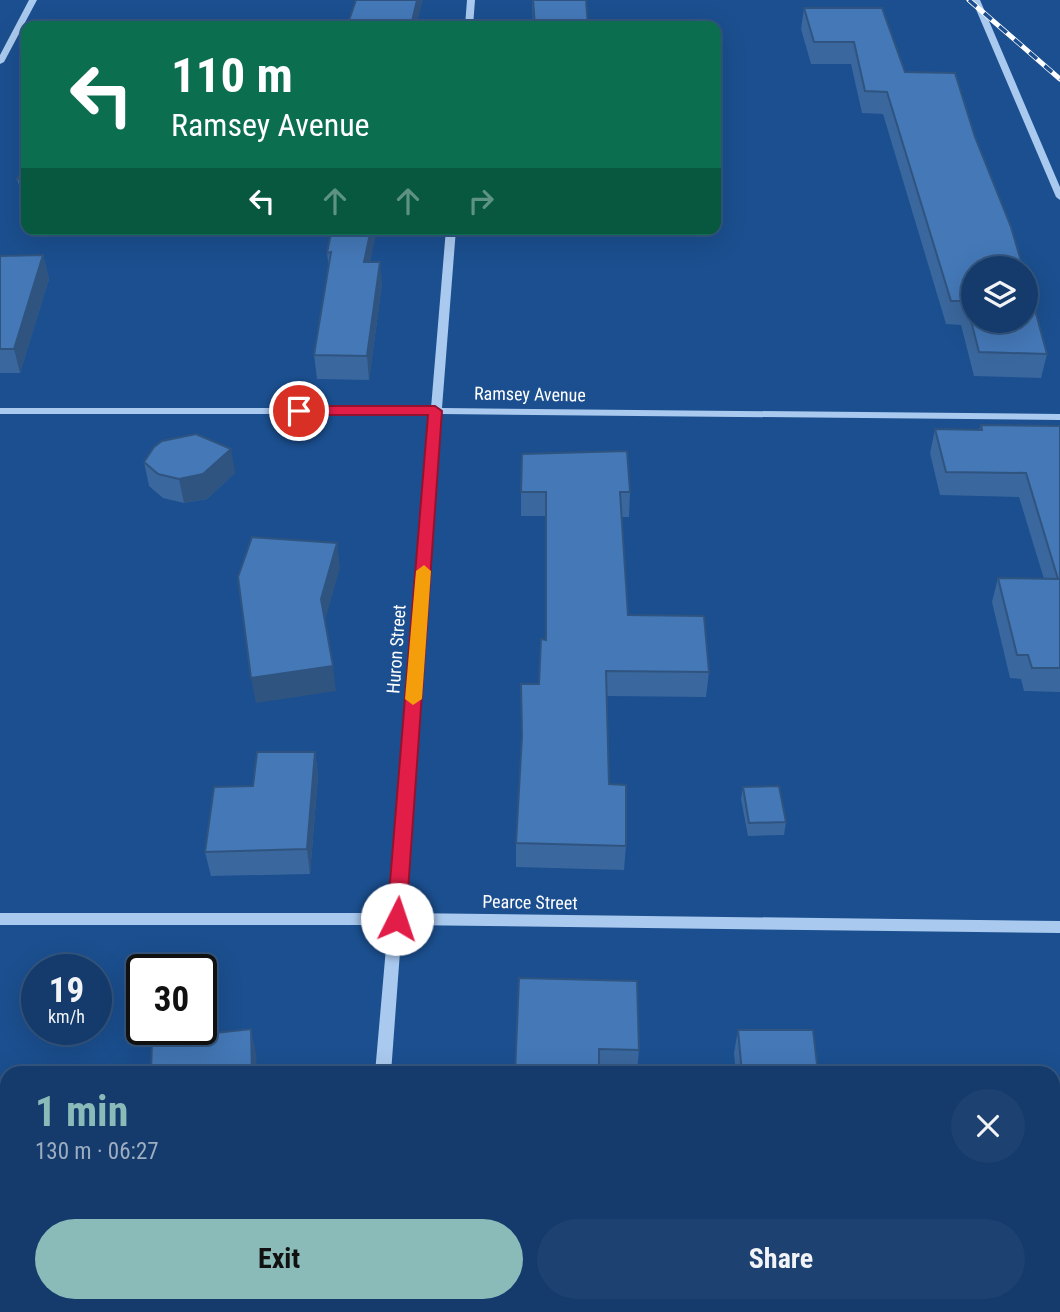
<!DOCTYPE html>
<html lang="en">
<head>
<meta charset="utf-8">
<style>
	:root { --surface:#143b6b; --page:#1d4271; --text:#f1f3f6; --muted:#9dadc1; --line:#33557e; --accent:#8bbbb9 }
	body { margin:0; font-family:"Roboto Condensed",sans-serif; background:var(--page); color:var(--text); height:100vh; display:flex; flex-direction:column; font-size:26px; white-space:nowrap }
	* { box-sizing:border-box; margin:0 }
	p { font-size:23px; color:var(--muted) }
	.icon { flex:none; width:38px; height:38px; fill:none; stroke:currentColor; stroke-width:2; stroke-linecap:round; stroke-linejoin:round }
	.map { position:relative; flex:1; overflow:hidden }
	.panel { position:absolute; left:0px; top:1066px; width:1060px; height:247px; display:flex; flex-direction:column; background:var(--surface); border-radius:21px 21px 0 0; box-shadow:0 7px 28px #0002,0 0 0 2px var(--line) }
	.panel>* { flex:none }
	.guide { position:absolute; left:21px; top:21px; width:700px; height:214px; border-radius:14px; box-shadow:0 7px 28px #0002,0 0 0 2px var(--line); background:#0b6e4f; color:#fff; overflow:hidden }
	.buttons { position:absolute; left:961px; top:256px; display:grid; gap:14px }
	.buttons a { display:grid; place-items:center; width:77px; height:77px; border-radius:50%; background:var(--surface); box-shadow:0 7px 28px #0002,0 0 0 2px var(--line); font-size:35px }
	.speed { position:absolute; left:21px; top:954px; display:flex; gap:14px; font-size:35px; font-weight:700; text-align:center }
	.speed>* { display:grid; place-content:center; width:91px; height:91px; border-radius:50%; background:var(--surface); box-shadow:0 7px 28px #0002,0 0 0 2px var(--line); line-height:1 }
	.speed small { font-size:18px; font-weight:400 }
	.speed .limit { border:4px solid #111; border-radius:10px; background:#fff; color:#111 }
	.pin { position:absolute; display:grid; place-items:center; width:60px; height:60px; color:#fff; margin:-30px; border:4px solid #fff; border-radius:50%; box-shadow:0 2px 7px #0007 }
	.me { position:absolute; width:77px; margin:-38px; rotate:4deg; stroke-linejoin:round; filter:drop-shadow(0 0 5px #0008) }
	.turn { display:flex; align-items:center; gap:24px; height:147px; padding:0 35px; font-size:32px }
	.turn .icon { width:91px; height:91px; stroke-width:2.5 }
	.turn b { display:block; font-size:49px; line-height:60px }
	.lanes { display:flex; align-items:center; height:66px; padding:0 35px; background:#0003; justify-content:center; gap:35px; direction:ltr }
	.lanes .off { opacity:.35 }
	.round { display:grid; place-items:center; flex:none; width:74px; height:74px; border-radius:37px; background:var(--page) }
	.overview { display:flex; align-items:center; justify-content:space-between; height:119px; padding:0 35px }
	h1 { font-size:42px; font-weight:700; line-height:52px; color:var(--accent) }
	.cta { display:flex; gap:14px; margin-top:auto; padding:14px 35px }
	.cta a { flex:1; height:80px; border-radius:42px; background:var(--accent); color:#111; font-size:28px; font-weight:700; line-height:80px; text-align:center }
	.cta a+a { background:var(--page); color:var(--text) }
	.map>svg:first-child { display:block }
</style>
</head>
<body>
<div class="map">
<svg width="1060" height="1312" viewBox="0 0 1060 1312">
	<rect width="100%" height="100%" fill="#1b4f8f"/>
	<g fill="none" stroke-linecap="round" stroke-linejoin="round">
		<!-- minor -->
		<path fill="#a9c9ee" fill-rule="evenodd" d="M29,0H37L4,62L0,64V55Z
			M467,0H475L473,26H465Z
			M972,0H980L1060,187V200L1056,197Z
			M446,229H456L442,408L1060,414V420L441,414L403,913L1060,921V933L402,925L391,1073H375L388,925H0V913H389L431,414H0V408H431Z
			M355,1306H372L373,1312H355Z"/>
		<!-- rail casing -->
		<g stroke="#fff" stroke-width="5">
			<path id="rail" d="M969,0L1060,79"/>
		</g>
		<!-- rail -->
		<use href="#rail" stroke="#1b4f8f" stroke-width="3.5" stroke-dasharray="10" stroke-linecap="butt"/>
	</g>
	<!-- wall -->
	<path fill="#3a679d" d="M532,0H586L588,26H533Z
		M804,8L905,72L975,137L1047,354L1041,378L974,376L961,325L946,324L883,114L862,113L851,64H811L801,29Z
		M26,164V200L23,199L17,179Z
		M332,229L370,262L382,284L369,380L317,379L314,355L329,268L327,253Z
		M43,255L49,279L20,373H0V256Z
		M981,425L1060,426V692L1024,691L1021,679L1010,678L992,602L998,578L1044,579L1019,497L940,495L930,453L935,429L979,430Z
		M144,462L235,473L207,499L184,503L163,498L149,486Z
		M521,492H630L629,517H622L628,615L709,672L706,697L607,696L609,784L626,846L624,870L516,867V843L546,640L545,516H521Z
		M315,752L318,776L310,874L211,876L205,852Z
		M743,787L786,822L784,835L748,836L741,799Z
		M519,978L639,1050L637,1073H515Z
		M738,1030L818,1073H736L734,1053Z"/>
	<!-- shaded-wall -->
	<path fill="#305480" d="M417,0H423L416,26H411Z
		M371,229H377L366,284L364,262Z
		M43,255L49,279L20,373L14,349Z
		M380,262L382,284L369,380L367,356Z
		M231,449L235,473L207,499L184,503L179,479Z
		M337,543L340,568L324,624L321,599Z
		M333,666L336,691L256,703L251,678Z
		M315,752L318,776L310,874L307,849Z
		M251,1029L256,1053L257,1073H252Z
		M230,1306H238V1312H230Z"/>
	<!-- building -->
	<path fill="#4478b7" stroke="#305480" stroke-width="2" d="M356,0H417L411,26H347Z
		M533,0H586L588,26H535Z
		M804,8H882L905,72L955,73L975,137L1011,227L1023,268H973V320H1026V277L1047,354L979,352L966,301H951L887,92L865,91L854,42H814Z
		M26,164V179H17Z
		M332,229H371L364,262H380L367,356L314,355L331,252L327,253Z
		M43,255L14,349H0V256Z
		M981,425L1060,426V668H1032L1028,655H1017L998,578L1058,579L1026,473L946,472L935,429L982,430Z
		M196,434L231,449L203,474L179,479L158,474L144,462L154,447L162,441Z
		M627,451L630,492H620L628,615L704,616L709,672L606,671L609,784L626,785V846L516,843L522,736L521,684H539L541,639L546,640V492H521L522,454Z
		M252,537L337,543L321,599L333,666L251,678L238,577Z
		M257,752H315L307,849L205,852L214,787L253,786Z
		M779,786L786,822L749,823L743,787Z
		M519,978L637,981L639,1050L599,1049V1073H515Z
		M251,1029L252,1073H151L152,1040Z
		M738,1030H813L818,1073H742Z
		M95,1306H230V1312H94Z
		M509,1306H632V1312H509Z"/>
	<!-- route -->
	<path fill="#e11d48" stroke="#92132f" stroke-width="2" d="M435,406L442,411L406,919L397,927L387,919L428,415H299L293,411L299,406Z"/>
	<!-- slow -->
	<path fill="#f59e0b" d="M424,565L431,571L422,699L413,705L405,699L416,571Z"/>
	<g text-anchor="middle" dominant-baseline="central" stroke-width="7" stroke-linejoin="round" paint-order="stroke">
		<!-- street labels -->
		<g font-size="18" fill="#fff" stroke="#1b4f8f">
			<text transform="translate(530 394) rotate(1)">Ramsey Avenue</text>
			<text transform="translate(396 649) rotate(-86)">Huron Street</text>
			<text transform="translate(530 902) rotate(1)">Pearce Street</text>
		</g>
	</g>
</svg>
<div class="buttons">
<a><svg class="icon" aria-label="layers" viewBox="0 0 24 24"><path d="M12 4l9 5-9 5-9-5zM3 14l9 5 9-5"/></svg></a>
</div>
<div class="speed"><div>19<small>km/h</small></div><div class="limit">30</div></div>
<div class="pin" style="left:299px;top:411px;background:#d93025"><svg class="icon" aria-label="arrive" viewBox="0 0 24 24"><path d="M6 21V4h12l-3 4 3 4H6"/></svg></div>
<svg class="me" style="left:397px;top:919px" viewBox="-20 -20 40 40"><circle r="19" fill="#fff"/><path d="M0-13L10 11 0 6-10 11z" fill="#e11d48"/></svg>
<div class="guide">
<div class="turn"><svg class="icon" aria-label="left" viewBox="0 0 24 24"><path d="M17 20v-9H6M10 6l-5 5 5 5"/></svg><div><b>110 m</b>Ramsey Avenue</div></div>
<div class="lanes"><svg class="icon" aria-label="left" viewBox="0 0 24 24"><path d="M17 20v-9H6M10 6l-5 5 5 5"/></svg><svg class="icon off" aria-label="ahead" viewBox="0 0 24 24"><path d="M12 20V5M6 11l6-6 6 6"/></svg><svg class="icon off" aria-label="ahead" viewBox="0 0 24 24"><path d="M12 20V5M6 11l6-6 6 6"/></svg><svg class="icon off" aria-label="right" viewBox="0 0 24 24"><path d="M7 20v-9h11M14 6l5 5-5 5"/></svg></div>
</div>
<section class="panel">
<div class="overview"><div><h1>1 min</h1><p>130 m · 06:27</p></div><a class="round"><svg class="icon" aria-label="close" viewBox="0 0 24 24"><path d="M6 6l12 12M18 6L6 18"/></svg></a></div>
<div class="cta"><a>Exit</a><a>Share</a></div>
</section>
</div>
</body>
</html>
